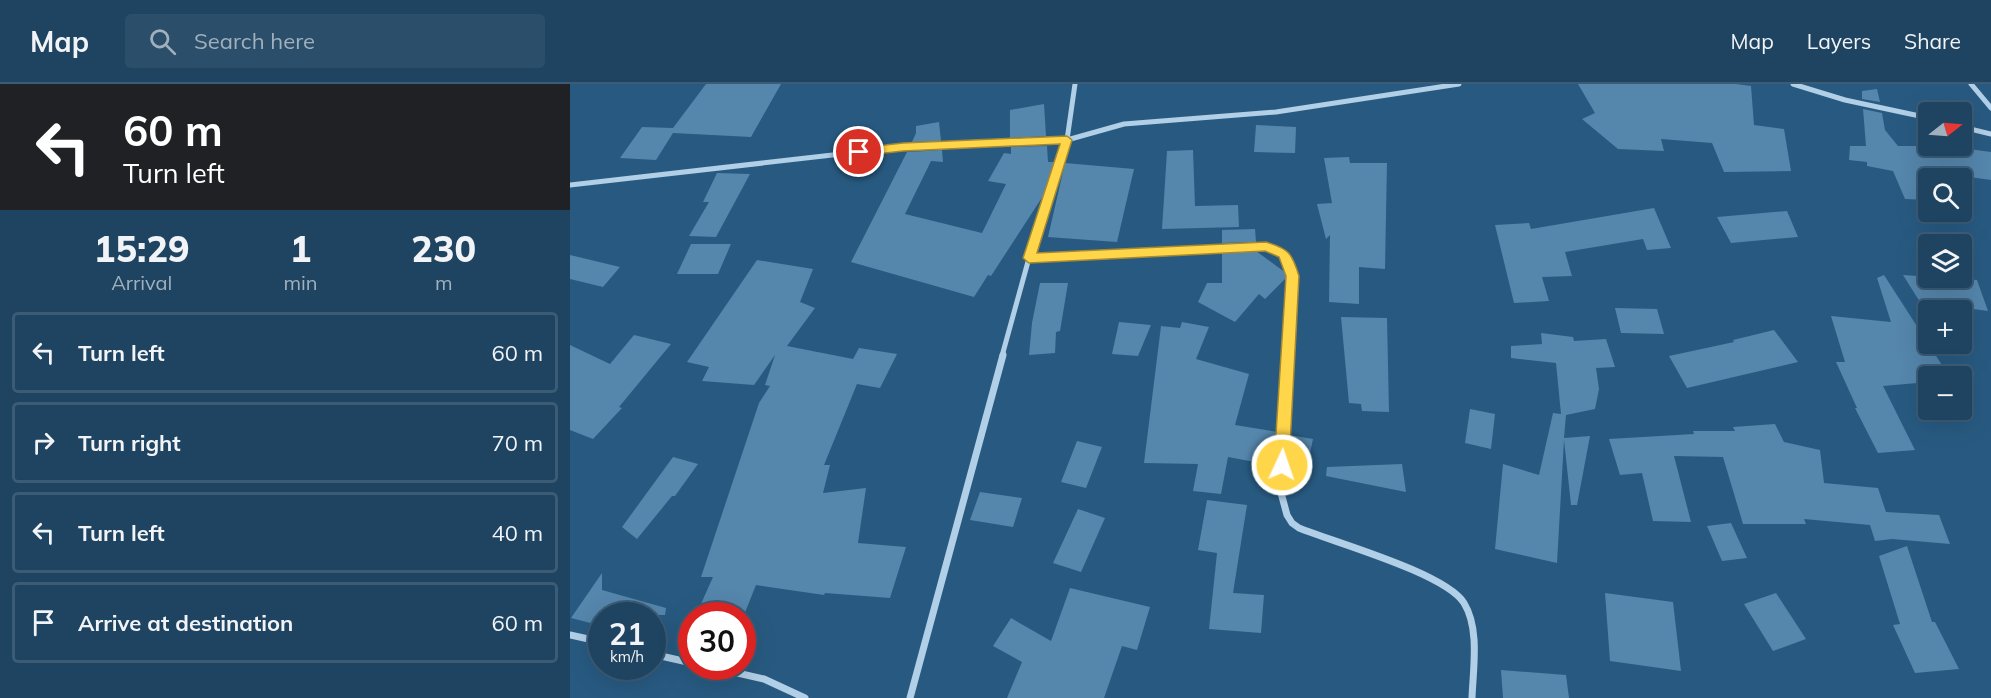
<!DOCTYPE html>
<html lang="en">
<head>
<meta charset="utf-8">
<style>
	:root { --surface:#1e4461; --page:#2b4e6a; --text:#f1f3f6; --muted:#a1b0bd; --line:#3c5c76 }
	body { margin:0; font-family:Mulish,sans-serif; background:var(--page); color:var(--text); height:100vh; display:flex; flex-direction:column; font-size:22px; white-space:nowrap }
	* { box-sizing:border-box; margin:0 }
	p { font-size:20px; color:var(--muted) }
	.icon { flex:none; width:33px; height:33px; fill:none; stroke:currentColor; stroke-width:2; stroke-linecap:round; stroke-linejoin:round }
	.map { position:relative; flex:1; overflow:hidden }
	.panel { display:flex; flex-direction:column; background:var(--surface); width:570px }
	.panel>* { flex:none }
	.banner { background:#202124; color:#fff; overflow:hidden }
	.needle { width:39px; rotate:73deg }
	.controls { position:absolute; left:1348px; top:18px; display:grid; gap:12px }
	.controls a { display:grid; place-items:center; width:54px; height:54px; border-radius:6px; background:var(--surface); box-shadow:0 6px 24px #0002,0 0 0 2px var(--line); font-size:30px }
	.speed { position:absolute; left:18px; top:518px; display:flex; gap:12px; font-size:30px; font-weight:700; text-align:center }
	.speed>* { display:grid; place-content:center; width:78px; height:78px; border-radius:50%; background:var(--surface); box-shadow:0 6px 24px #0002,0 0 0 2px var(--line); line-height:1 }
	.speed small { font-size:15px; font-weight:400 }
	.speed .limit { border:9px solid #d22; background:#fff; color:#111 }
	.pin { position:absolute; display:grid; place-items:center; width:51px; height:51px; color:#fff; margin:-26px; border:3px solid #fff; border-radius:50%; box-shadow:0 2px 6px #0007 }
	.me { position:absolute; width:66px; margin:-33px; rotate:3deg; stroke-linejoin:round; filter:drop-shadow(0 0 4px #0008) }
	.turn { display:flex; align-items:center; gap:21px; height:126px; padding:0 24px; font-size:27px }
	.turn .icon { width:78px; height:78px; stroke-width:2.5 }
	.turn b { display:block; font-size:42px; line-height:51px }
	.eta { display:flex; justify-content:space-evenly; align-items:center; height:102px; text-align:center }
	.eta b { font-size:36px; font-weight:800; line-height:42px }
	ul { padding:0; list-style:none }
	li { display:flex; align-items:center; gap:18px; height:81px; margin:0 12px 9px; padding:0 12px; border:3px solid var(--line); border-radius:6px }
	li div { flex:1 }
	li b { display:block; font-size:22px }
	li em { font-style:normal }
	header { display:flex; align-items:center; gap:36px; box-sizing:border-box; height:84px; padding:0 30px; background:var(--surface); border-bottom:2px solid var(--line) }
	header strong { font-size:28px }
	nav { display:flex; gap:33px; margin-inline-start:auto; font-size:21px }
	.search { width:420px; height:54px; background:var(--page); display:flex; align-items:center; gap:15px; box-sizing:border-box; padding:0 21px; border-radius:6px; color:var(--muted); font-size:22px }
	main { display:flex; flex:1; min-height:0 }
	.map>svg:first-child { display:block }
</style>
</head>
<body>
<header>
<strong>Map</strong>
<div class="search"><svg class="icon" aria-label="search" viewBox="0 0 24 24"><circle cx="10" cy="10" r="6"/><path d="M15 15l6 6"/></svg>Search here</div>
<nav><a>Map</a><a>Layers</a><a>Share</a></nav>
</header>
<main>
<section class="panel">
<div class="banner">
<div class="turn"><svg class="icon" aria-label="left" viewBox="0 0 24 24"><path d="M17 20v-9H6M10 6l-5 5 5 5"/></svg><div><b>60 m</b>Turn left</div></div>
</div>
<div class="eta">
<div><b>15:29</b><p>Arrival</p></div>
<div><b>1</b><p>min</p></div>
<div><b>230</b><p>m</p></div>
</div>
<ul>
<li><svg class="icon" aria-label="left" viewBox="0 0 24 24"><path d="M17 20v-9H6M10 6l-5 5 5 5"/></svg><div><b>Turn left</b></div><em>60 m</em></li>
<li><svg class="icon" aria-label="right" viewBox="0 0 24 24"><path d="M7 20v-9h11M14 6l5 5-5 5"/></svg><div><b>Turn right</b></div><em>70 m</em></li>
<li><svg class="icon" aria-label="left" viewBox="0 0 24 24"><path d="M17 20v-9H6M10 6l-5 5 5 5"/></svg><div><b>Turn left</b></div><em>40 m</em></li>
<li><svg class="icon" aria-label="arrive" viewBox="0 0 24 24"><path d="M6 21V4h12l-3 4 3 4H6"/></svg><div><b>Arrive at destination</b></div><em>60 m</em></li>
</ul>
</section>
<div class="map">
<svg width="1421" height="614" viewBox="0 0 1421 614">
	<rect width="100%" height="100%" fill="#285a81"/>
	<!-- building -->
	<path fill="#5586ac" d="M136,0H211L181,53L103,49L86,76L50,74L72,43L103,44Z
		M1008,0H1166L1181,2L1184,41L1214,45L1221,87L1154,88L1142,59L1091,55L1094,67L1048,65L1012,35L1025,29Z
		M1307,5L1310,18L1292,15V7Z
		M474,20L476,52L440,54V26Z
		M1293,25L1312,29L1315,46L1328,62H1376L1421,68V96L1349,86L1359,97V116L1335,115L1323,87L1297,82V78L1279,76L1280,62H1296Z
		M369,38L371,57L342,58L346,49V42Z
		M686,41L726,43L725,69L684,68Z
		M477,62L478,78H485L475,109L421,192L418,191L404,213L281,178L337,68L372,66L373,78L361,77L335,130L412,149L436,100L418,97L434,69L441,70V63Z
		M623,66L625,122L668,121L669,143L592,145L597,67Z
		M779,73L780,79H817L815,185L789,183V220L759,218L760,151L756,155L747,120L762,119L754,74Z
		M495,79L564,85L547,158L478,153Z
		M147,89L180,90L146,153L119,152L139,118H133Z
		M1084,124L1101,164L1077,166L1073,155L995,168L1002,192L972,193L979,217L944,219L925,141L959,139L961,145Z
		M1217,127L1228,153L1161,159L1147,133Z
		M685,145L686,158L652,159V146Z
		M121,160H161L148,190H107Z
		M686,167L716,189L717,193L695,215L689,210L665,238L628,218L637,199H652V169Z
		M0,171L50,183L33,203L0,195Z
		M187,176L243,185L230,218L245,224L217,262L283,275L289,264L327,270L310,304L287,300L254,381H260L253,409L296,404L288,459L336,463L320,514L255,509L254,511L186,501L174,531H126L143,493H131L189,319L200,302L195,301L205,271L184,301L132,297L139,283L117,278Z
		M1314,191L1379,292H1359V298L1313,302L1345,366L1308,369L1285,324H1287L1266,278H1275L1261,232L1321,238L1307,194Z
		M1333,191L1407,196L1418,227L1350,218Z
		M470,199H498L490,247L486,248L485,269L459,271L462,239Z
		M1045,224L1087,225L1094,250L1051,249Z
		M771,233L817,234L819,328L792,327L791,320L779,319Z
		M549,238L581,241L568,272L542,270Z
		M612,238L639,243L626,275L679,290L665,341L708,348L706,382L658,373L651,410L623,407L628,380L574,379L591,242L610,244Z
		M1204,246L1228,278L1117,304L1099,272L1164,258L1163,256Z
		M971,249L1003,253L1004,257L1036,255L1045,283L1026,284L1029,305L1025,325L996,331L994,354L1020,352L1007,421H1001L994,356L987,479L925,465L933,380L969,391L983,329L991,330L986,279L941,274V262L972,260Z
		M64,251L101,260L49,323L52,324L23,355L0,346V261L40,280Z
		M900,325L925,330L921,365L895,359Z
		M1205,340L1214,358L1250,366L1254,399L1308,404L1316,428L1369,431L1380,460L1322,455L1305,457L1300,441L1234,435L1236,440H1173L1153,373L1104,372L1121,438L1083,437L1072,389L1050,391L1039,355L1124,350L1123,347H1165L1163,343Z
		M719,351L743,355L736,388L717,384Z
		M507,357L532,363L516,404L491,398Z
		M103,373L128,380L105,412H102L67,455L52,443Z
		M832,380L836,408L756,392L757,383Z
		M410,408L452,414L443,443L400,436Z
		M637,416L677,421L663,509L694,511L691,549L639,545L647,469L628,466Z
		M508,425L535,434L511,488L483,479Z
		M1161,439L1177,474L1152,477L1137,442Z
		M1337,462L1362,538H1365L1389,585L1345,589L1323,541L1330,540L1309,472Z
		M32,489V506L96,524L95,531H32V542L1,534Z
		M500,504L580,523L567,566L552,562L534,614H437L452,578L423,562L441,534L481,557Z
		M1035,509L1103,518L1111,587L1040,577Z
		M1206,509L1236,555L1203,567L1174,520Z
		M931,586L996,591L999,614H933Z"/>
	<g fill="none" stroke-linecap="round" stroke-linejoin="round">
		<!-- minor-far1 -->
		<path stroke="#b1cfe6" stroke-width="5" d="M1223,0L1275,16L1359,34
			M1401,0L1421,24
			M1392,43L1421,50
			M0,101L333,63L497,56L554,40L706,28L889,0
			M459,174L696,162C704,164 711,167 716,174C730,194 720,247 718,272
			M432,272L459,174L497,56L505,0"/>
		<!-- minor -->
		<path stroke="#b1cfe6" stroke-width="7" d="M718,271L710,405L717,431L722,439L729,444C766,459 875,489 894,519C910,545 903,585 902,614
			M0,551L32,558
			M82,570L122,579
			M137,582L194,595L235,614
			M340,614L433,271"/>
	</g>
	<!-- route -->
	<path fill="#ffd54a" stroke="#a68a30" stroke-width="1.5" d="M497,52L502,56L467,169L696,158C719,165 722,169 729,192L719,381L717,386L712,388L707,386L704,381L716,192L709,173L695,167L459,179L453,174L490,60L333,67L289,72L284,68L289,64L333,59Z"/>
</svg>
<div class="controls">
<a><svg class="needle" viewBox="-14 -14 28 28"><path d="M0-13l5 13h-10z" fill="#e53935"/><path d="M0 13l5-13h-10z" fill="#a1b0bd"/></svg></a>
<a><svg class="icon" aria-label="search" viewBox="0 0 24 24"><circle cx="10" cy="10" r="6"/><path d="M15 15l6 6"/></svg></a>
<a><svg class="icon" aria-label="layers" viewBox="0 0 24 24"><path d="M12 4l9 5-9 5-9-5zM3 14l9 5 9-5"/></svg></a>
<a>+</a>
<a>−</a>
</div>
<div class="speed"><div>21<small>km/h</small></div><div class="limit">30</div></div>
<div class="pin" style="left:289px;top:68px;background:#d93025"><svg class="icon" aria-label="arrive" viewBox="0 0 24 24"><path d="M6 21V4h12l-3 4 3 4H6"/></svg></div>
<svg class="me" style="left:712px;top:381px" viewBox="-20 -20 40 40"><circle r="17" fill="#ffd54a" stroke="#fff" stroke-width="3"/><path d="M0-11L8 9 0 5-8 9z" fill="#fff"/></svg>
</div>
</main>
</body>
</html>
